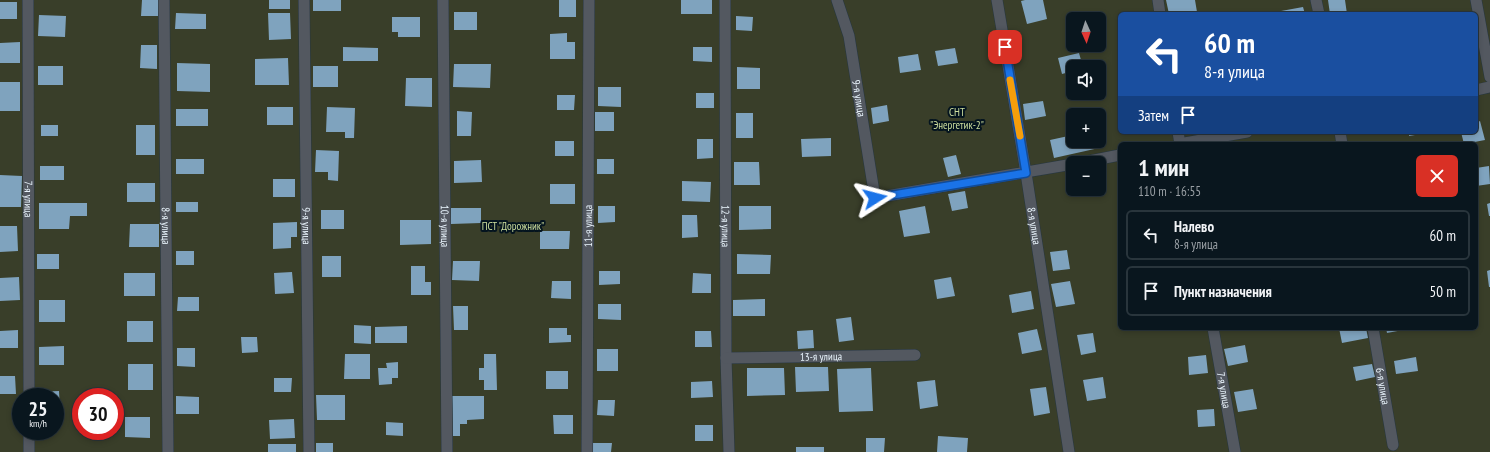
<!DOCTYPE html>
<html lang="ru">
<head>
<meta charset="utf-8">
<style>
	:root { --surface:#09161e; --page:#121f27; --text:#f1f3f6; --muted:#999fa4; --line:#29353c }
	body { margin:0; font-family:"PT Sans Narrow",sans-serif; background:var(--page); color:var(--text); height:100vh; display:flex; flex-direction:column; font-size:15px; white-space:nowrap }
	* { box-sizing:border-box; margin:0 }
	p { font-size:13px; color:var(--muted) }
	.icon { flex:none; width:22px; height:22px; fill:none; stroke:currentColor; stroke-width:2; stroke-linecap:round; stroke-linejoin:round }
	.map { position:relative; flex:1; overflow:hidden }
	.drawer { position:absolute; left:1118px; top:142px; width:360px; height:188px; display:flex; flex-direction:column; background:var(--surface); border-radius:6px; box-shadow:0 2px 6px #0003,0 0 0 1px var(--line) }
	.drawer>* { flex:none }
	.banner { position:absolute; left:1118px; top:12px; width:360px; height:122px; border-radius:6px; box-shadow:0 2px 6px #0003,0 0 0 1px var(--line); background:#1a4fa0; color:#fff; overflow:hidden }
	.needle { width:26px; rotate:177deg }
	.fabs { position:absolute; left:1066px; top:12px; display:grid; gap:8px }
	.fabs a { display:grid; place-items:center; width:40px; height:40px; border-radius:6px; background:var(--surface); box-shadow:0 2px 6px #0003,0 0 0 1px var(--line); font-size:20px }
	.speed { position:absolute; left:12px; top:388px; display:flex; gap:8px; font-size:20px; font-weight:700; text-align:center }
	.speed>* { display:grid; place-content:center; width:52px; height:52px; border-radius:50%; background:var(--surface); box-shadow:0 2px 6px #0003,0 0 0 1px var(--line); line-height:1 }
	.speed small { font-size:10px; font-weight:400 }
	.speed .limit { border:6px solid #d22; background:#fff; color:#111 }
	.pin { position:absolute; display:grid; place-items:center; width:34px; height:34px; color:#fff; margin:-17px; border-radius:8px; box-shadow:0 2px 6px #0006 }
	.me { position:absolute; width:44px; margin:-22px; rotate:81deg; stroke-linejoin:round; filter:drop-shadow(0 0 3px #0008) }
	.turn { display:flex; align-items:center; gap:14px; height:84px; padding:0 20px; font-size:18px }
	.turn .icon { width:52px; height:52px; stroke-width:2.5 }
	.turn b { display:block; font-size:28px; line-height:34px }
	.then { display:flex; align-items:center; height:38px; padding:0 20px; background:#0003; gap:8px; font-size:15px }
	.round { display:grid; place-items:center; flex:none; width:42px; height:42px; border-radius:6px; background:var(--page) }
	.overview { display:flex; align-items:center; justify-content:space-between; height:68px; padding:0 20px }
	h1 { font-size:24px; font-weight:700; line-height:30px }
	ul { padding:0; list-style:none }
	li { display:flex; align-items:center; gap:12px; height:50px; margin:0 8px 6px; padding:0 12px; border:2px solid var(--line); border-radius:6px }
	li div { flex:1 }
	li b { display:block; font-size:15px }
	li em { font-style:normal }
	.map>svg:first-child { display:block }
</style>
</head>
<body>
<div class="map">
<svg width="1490" height="452" viewBox="0 0 1490 452">
	<rect width="100%" height="100%" fill="#0c1d28"/>
	<!-- green -->
	<path fill="#393e29" fill-rule="evenodd" d="M0,0H1490V452H0ZM1120,14H1476V132H1120ZM1073,19H1099V45H1073ZM1073,67H1099V93H1073ZM1073,115H1099V141H1073ZM1120,144H1476V328H1120ZM1073,163H1099V189H1073ZM21,397H55V431H21ZM81,397H115V431H81Z"/>
	<!-- building -->
	<path fill="#7fa3be" d="M142,0H159L158,16H141Z
		M269,0H290V9H269Z
		M313,0H341V11H313Z
		M559,0H576V17H559Z
		M681,0H712V14H681Z
		M1025,0H1043L1047,19L1027,24L1021,1Z
		M1166,0H1195L1197,12L1188,14H1169Z
		M1328,0H1345L1347,14H1330Z
		M0,2H17V19H0Z
		M1303,7L1305,14H1281V11Z
		M454,12H477V30H454Z
		M176,13L206,14V29H175Z
		M268,13H290L291,39L269,40Z
		M39,15L66,16L65,37L38,36Z
		M736,16L753,17L752,31L736,30Z
		M392,17H420V37H398V32H392Z
		M567,33V42H575V59H550V34Z
		M20,42V63H0V43Z
		M141,45H157V69L140,68Z
		M343,47L378,48V61H343Z
		M693,47H712V62L693,61Z
		M955,48L958,63L938,66L935,51Z
		M1079,53L1083,67H1073V71L1062,74L1058,58Z
		M918,54L921,70L900,73L898,57Z
		M288,58L289,85H255V59Z
		M177,63L210,64V92L177,91Z
		M454,64H491L490,88L453,87Z
		M38,66H63V85H38Z
		M313,66H338V87H313Z
		M737,67L760,68V89H737Z
		M406,78H432V107L405,106Z
		M0,82H20V111H0Z
		M598,87H621V107L598,106Z
		M696,93H714V108H696Z
		M557,95H575L574,110H557Z
		M1043,101L1046,116L1025,120L1023,104Z
		M887,105L889,121L873,124L871,108Z
		M267,107H293V125H267Z
		M327,107L355,108L354,138H345V132H326Z
		M176,109H208V126H176Z
		M457,111L472,112L471,136H457Z
		M595,112H614V131H595Z
		M736,113H753V138H736Z
		M1480,121L1485,140L1464,144L1461,132H1476V123Z
		M41,125H58V136H41Z
		M136,125H155V155H136Z
		M1409,132H1421V134L1409,136Z
		M1073,135V141H1098L1099,148L1054,158L1050,140Z
		M831,138V156L802,157L801,139Z
		M697,139H713V158L697,159Z
		M555,141H574V156H555Z
		M316,150L339,151L338,181L328,180V172H315Z
		M956,155L961,174L948,177L943,158Z
		M176,159H204V174H176Z
		M597,159H614V174H597Z
		M481,160L482,182L454,183V161Z
		M734,162H759L760,185H734Z
		M40,166H64V180H40Z
		M1489,166L1490,184L1476,186V168Z
		M0,175L22,176L21,207H0Z
		M273,179H295V197H273Z
		M682,181L711,182L710,202L682,201Z
		M127,183H155V202H127Z
		M550,184H575V204H550Z
		M965,191L968,208L952,211L948,194Z
		M176,202H198V212H176Z
		M39,203H87V216H70L69,229H39Z
		M1490,203V216H1489L1487,204Z
		M598,206H615V222L598,223Z
		M739,206H771V229L739,230Z
		M925,206L930,233L904,237L899,211Z
		M451,208H481V223L451,224Z
		M321,210H344V229H321Z
		M682,215H697L698,237L682,238Z
		M400,220H431V244L400,245Z
		M297,222V237H291V248L273,249V223Z
		M130,224H159V247H129Z
		M0,226H17L18,251L0,252Z
		M540,231H570L569,249H540Z
		M1067,250L1070,269L1053,271L1050,252Z
		M176,251H194V265H176Z
		M37,254H59V269H37Z
		M737,254L771,255L770,274H737Z
		M322,256H341V277H322Z
		M453,261H480L479,281L452,280Z
		M411,266H425V282H431V295H411Z
		M1490,270V287H1489L1487,271Z
		M599,271H620V284L599,285Z
		M292,272L294,293L275,294L274,273Z
		M124,273H155V296H124Z
		M693,273L711,274V293H692Z
		M19,277L20,300L0,301V278Z
		M951,277L955,296L937,299L934,280Z
		M552,281H571V299L551,298Z
		M1070,281L1075,304L1056,307L1051,284Z
		M1031,291L1034,309L1012,313L1009,295Z
		M178,297H199V311H177Z
		M765,299V316H733V300Z
		M39,300H65V322H39Z
		M598,304H621V320L598,319Z
		M453,306H468V330H454Z
		M851,317L854,340L839,342L836,319Z
		M127,321H153V342H127Z
		M354,325L371,326V344L354,343Z
		M407,326V343H375V327Z
		M549,328H567V335H571V342L549,343Z
		M1185,328H1200V329L1185,331Z
		M1339,328H1366L1368,338L1342,343Z
		M1386,328H1408V329L1387,333Z
		M1037,329L1042,350L1022,354L1018,333Z
		M18,330V348H0V331Z
		M813,330L814,348L798,349L797,331Z
		M695,331H711L712,347H695Z
		M1093,333L1096,352L1081,355L1077,335Z
		M241,337H257L258,352L242,353Z
		M1245,345L1248,362L1228,366L1224,349Z
		M64,346V365H39V347Z
		M177,348H195V367L177,366Z
		M597,349H618V371H597Z
		M345,354H370V379H344Z
		M484,354H496L497,390H484V380H479V368H484Z
		M1206,355L1208,373L1189,375L1188,357Z
		M1416,357L1418,371L1396,374L1394,361Z
		M398,362V378H392V384L379,385L378,368H387L386,363Z
		M128,364H153V390H128Z
		M1372,364L1375,377L1356,381L1353,367Z
		M795,367H828L829,391L796,392Z
		M747,368H784L785,395L747,396Z
		M871,368L873,411L839,412L837,369Z
		M546,371H568V389H546Z
		M0,376H15L16,394H0Z
		M1103,377L1106,398L1087,401L1083,380Z
		M274,378H292L291,392H274Z
		M935,380L938,406L920,409L917,382Z
		M712,381L713,397L691,398V382Z
		M1046,387L1050,413L1034,416L1030,389Z
		M1253,389L1257,409L1238,412L1234,392Z
		M59,391L60,410H55V397H37L36,392Z
		M316,395H345V420H317Z
		M176,396L199,397V414H176Z
		M452,396H484V419L467,420V424H460V436H453Z
		M598,400H615L614,416L597,415Z
		M1214,409L1215,426L1198,427L1197,410Z
		M553,415H573V434H554Z
		M125,417H150V438L125,437Z
		M294,419L295,438L270,439L269,420Z
		M386,422L403,423V436L386,435Z
		M695,425H713V441H695Z
		M938,436L968,438L967,452H937Z
		M866,438H885L884,452H866Z
		M316,443H333V452H316Z
		M592,443H612L611,452H592Z
		M268,444H296V452H268Z
		M796,447H824V452H796Z"/>
	<g fill="none" stroke-linecap="round" stroke-linejoin="round">
		<!-- minor casing -->
		<g stroke="#273742" stroke-width="12">
			<g id="minor">
				<path id="s1" d="M28,0L29,397"/>
				<path id="s2" d="M164,0L168,452"/>
				<path id="s3" d="M304,0L309,452"/>
				<path id="s4" d="M443,0L447,452"/>
				<path id="s5" d="M725,0L726,358L729,452"/>
				<path id="s6" d="M837,0L849,36L875,198L1073,164"/>
				<path id="s7" d="M997,0L1026,173L1069,452"/>
				<path d="M1158,0L1160,14"/>
				<path d="M1316,0L1319,14"/>
				<path d="M1476,0L1490,77"/>
				<path d="M1476,90L1490,87"/>
				<path d="M1178,132L1180,144"/>
				<path d="M1340,132L1342,144"/>
				<path d="M1179,144L1247,132"/>
				<path d="M1079,163L1120,155"/>
				<path id="s8" d="M1213,328L1235,452"/>
				<path id="s9" d="M1373,328L1393,445"/>
				<path id="s10" d="M726,358L915,355"/>
				<path d="M29,431V452"/>
				<path id="s11" d="M587,452L589,0"/>
			</g>
		</g>
		<!-- minor -->
		<use href="#minor" stroke="#535860" stroke-width="11"/>
	</g>
	<g fill="none" stroke-linecap="round" stroke-linejoin="round">
		<!-- route casing -->
		<g stroke="#114b97" stroke-width="10">
			<path id="route" d="M875,198L1026,173L1005,47"/>
		</g>
		<!-- route -->
		<use href="#route" stroke="#1a73e8" stroke-width="7"/>
		<!-- slow -->
		<path stroke="#f59e0b" stroke-width="7" d="M1010,80L1020,136"/>
	</g>
	<g text-anchor="middle" dominant-baseline="central" stroke-width="4" stroke-linejoin="round" paint-order="stroke">
		<!-- street labels -->
		<g font-size="11" fill="#eaf5fd" stroke="#04141f">
			<text stroke="none"><textPath href="#s6" startOffset="101">9-я улица</textPath></text>
			<text stroke="none"><textPath href="#s1" startOffset="199">7-я улица</textPath></text>
			<text stroke="none"><textPath href="#s2" startOffset="226">8-я улица</textPath></text>
			<text stroke="none"><textPath href="#s3" startOffset="226">9-я улица</textPath></text>
			<text stroke="none"><textPath href="#s4" startOffset="226">10-я улица</textPath></text>
			<text stroke="none"><textPath href="#s11" startOffset="226">11-я улица</textPath></text>
			<text stroke="none"><textPath href="#s5" startOffset="226">12-я улица</textPath></text>
			<text stroke="none"><textPath href="#s7" startOffset="229">8-я улица</textPath></text>
			<text stroke="none"><textPath href="#s10" startOffset="95">13-я улица</textPath></text>
			<text stroke="none"><textPath href="#s9" startOffset="59">6-я улица</textPath></text>
			<text stroke="none"><textPath href="#s8" startOffset="63">7-я улица</textPath></text>
		</g>
		<!-- park labels -->
		<g font-size="11" fill="#cedf9e" stroke="#04141f">
			<text x="957" y="112">СHТ<tspan x="957" dy="13">"Энергетик-2"</tspan></text>
			<text x="513" y="226">ПСТ "Дорожник"</text>
		</g>
	</g>
</svg>
<div class="fabs">
<a><svg class="needle" viewBox="-14 -14 28 28"><path d="M0-13l5 13h-10z" fill="#e53935"/><path d="M0 13l5-13h-10z" fill="#999fa4"/></svg></a>
<a><svg class="icon" aria-label="sound" viewBox="0 0 24 24"><path d="M4 9h4l5-4v14l-5-4H4zM17 9q2 3 0 6"/></svg></a>
<a>+</a>
<a>−</a>
</div>
<div class="speed"><div>25<small>km/h</small></div><div class="limit">30</div></div>
<div class="pin" style="left:1005px;top:47px;background:#d93025"><svg class="icon" aria-label="arrive" viewBox="0 0 24 24"><path d="M6 21V4h12l-3 4 3 4H6"/></svg></div>
<svg class="me" style="left:875px;top:198px" viewBox="-20 -20 40 40"><path d="M0-17L14 15 0 8-14 15z" fill="#1a73e8" stroke="#fff" stroke-width="4"/></svg>
<div class="banner">
<div class="turn"><svg class="icon" aria-label="left" viewBox="0 0 24 24"><path d="M17 20v-9H6M10 6l-5 5 5 5"/></svg><div><b>60 m</b>8-я улица</div></div>
<div class="then">Затем<svg class="icon" aria-label="arrive" viewBox="0 0 24 24"><path d="M6 21V4h12l-3 4 3 4H6"/></svg></div>
</div>
<section class="drawer">
<div class="overview"><div><h1>1 мин</h1><p>110 m · 16:55</p></div><a class="round" style="background:#d93025;color:#fff"><svg class="icon" aria-label="close" viewBox="0 0 24 24"><path d="M6 6l12 12M18 6L6 18"/></svg></a></div>
<ul>
<li><svg class="icon" aria-label="left" viewBox="0 0 24 24"><path d="M17 20v-9H6M10 6l-5 5 5 5"/></svg><div><b>Налево</b><p>8-я улица</p></div><em>60 m</em></li>
<li><svg class="icon" aria-label="arrive" viewBox="0 0 24 24"><path d="M6 21V4h12l-3 4 3 4H6"/></svg><div><b>Пункт назначения</b></div><em>50 m</em></li>
</ul>
</section>
</div>
</body>
</html>
